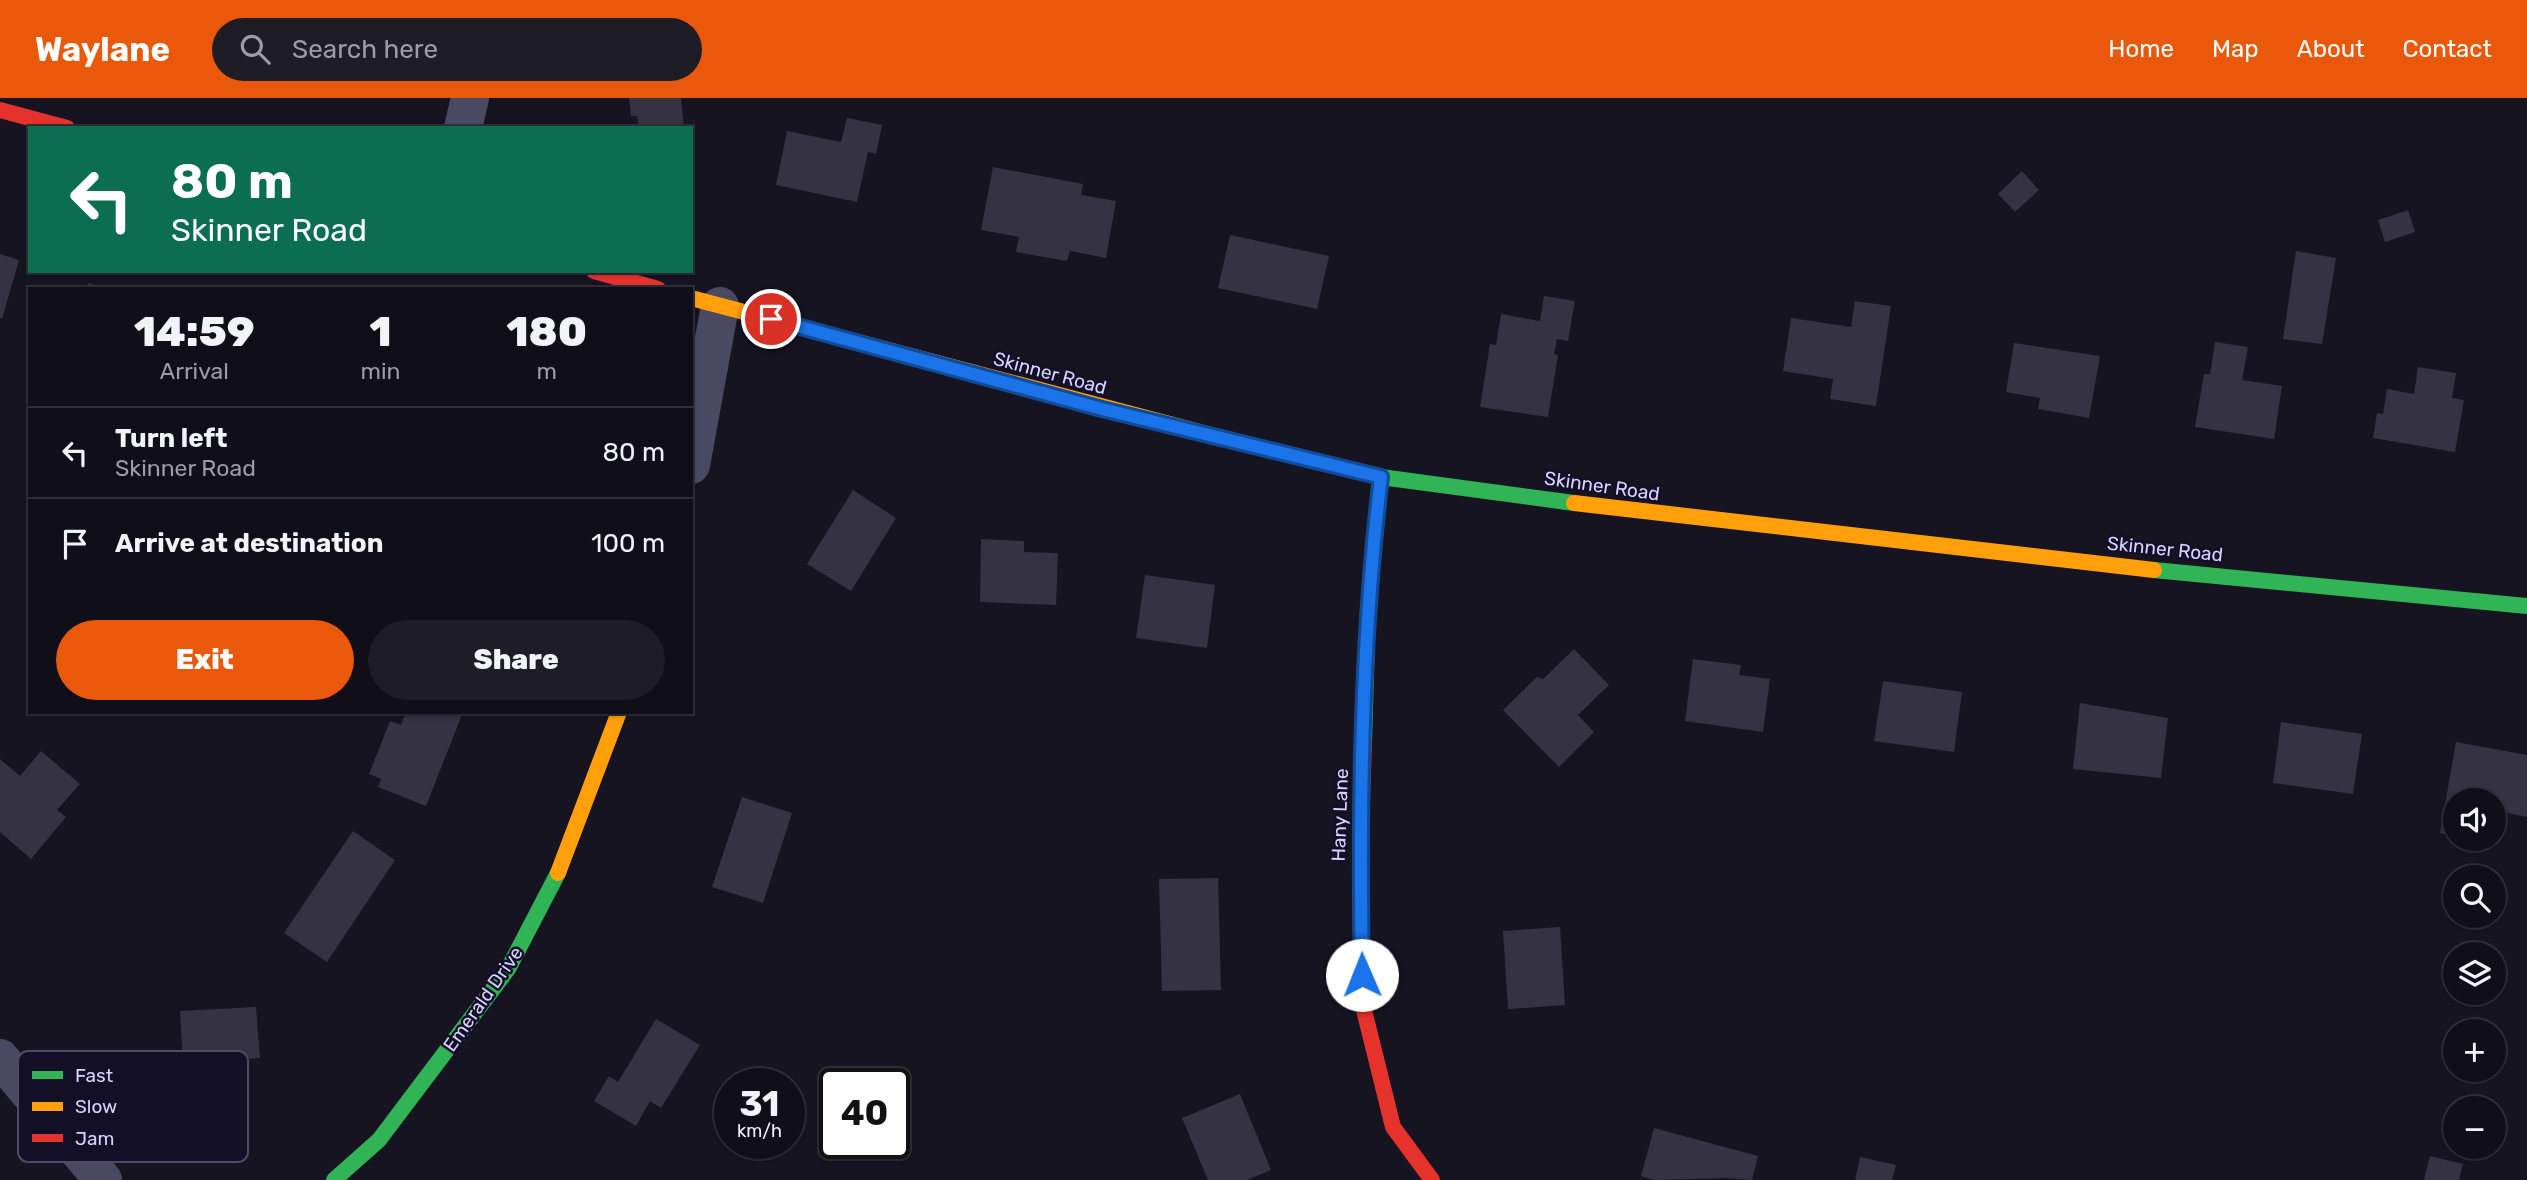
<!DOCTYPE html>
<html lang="en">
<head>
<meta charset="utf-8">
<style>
	:root { --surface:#100f19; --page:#1e1d26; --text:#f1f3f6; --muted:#9c9ca2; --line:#302f38; --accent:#ea580c }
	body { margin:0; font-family:Rubik,sans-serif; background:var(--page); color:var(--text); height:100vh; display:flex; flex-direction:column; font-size:26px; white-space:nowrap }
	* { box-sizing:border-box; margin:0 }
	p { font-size:23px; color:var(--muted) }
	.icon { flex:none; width:38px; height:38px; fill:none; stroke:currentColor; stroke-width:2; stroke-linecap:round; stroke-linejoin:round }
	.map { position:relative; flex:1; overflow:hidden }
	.panel { position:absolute; left:28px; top:189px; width:665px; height:427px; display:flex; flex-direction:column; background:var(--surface); border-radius:0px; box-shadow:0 2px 5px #0004,0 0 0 2px var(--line) }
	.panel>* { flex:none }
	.hud { position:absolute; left:28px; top:28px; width:665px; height:147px; border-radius:0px; box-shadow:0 2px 5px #0004,0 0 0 2px var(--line); background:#0b6e4f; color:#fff; overflow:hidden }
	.fabs { position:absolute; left:2443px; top:690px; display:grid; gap:14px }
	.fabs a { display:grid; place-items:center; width:63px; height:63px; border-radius:50%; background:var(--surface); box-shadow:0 2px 5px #0004,0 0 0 2px var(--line); font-size:35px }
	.speed { position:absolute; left:714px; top:970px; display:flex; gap:14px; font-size:35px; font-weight:700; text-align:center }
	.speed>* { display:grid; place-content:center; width:91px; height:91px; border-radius:50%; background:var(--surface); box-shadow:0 2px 5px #0004,0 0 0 2px var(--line); line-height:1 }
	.speed small { font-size:18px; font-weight:400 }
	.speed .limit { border:4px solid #111; border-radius:10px; background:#fff; color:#111 }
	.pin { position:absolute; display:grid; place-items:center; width:60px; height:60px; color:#fff; margin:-30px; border:4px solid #fff; border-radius:50%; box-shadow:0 2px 7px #0007 }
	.me { position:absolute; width:77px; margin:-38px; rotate:359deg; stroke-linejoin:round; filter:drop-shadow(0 0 5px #0008) }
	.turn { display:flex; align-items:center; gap:24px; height:147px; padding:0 28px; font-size:32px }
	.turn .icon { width:91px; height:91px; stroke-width:2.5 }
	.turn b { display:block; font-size:49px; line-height:60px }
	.eta { display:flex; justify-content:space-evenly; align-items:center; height:119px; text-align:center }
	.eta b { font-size:42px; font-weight:800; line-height:49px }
	.action { display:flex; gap:14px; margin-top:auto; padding:14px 28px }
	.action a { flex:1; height:80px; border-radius:42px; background:var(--accent); color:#fff; font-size:28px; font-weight:800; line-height:80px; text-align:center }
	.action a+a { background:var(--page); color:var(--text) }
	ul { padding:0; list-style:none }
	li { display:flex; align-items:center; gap:21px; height:91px; padding:0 28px; border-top:2px solid var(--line) }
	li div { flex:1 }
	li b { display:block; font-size:26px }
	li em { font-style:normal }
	header { display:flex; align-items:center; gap:42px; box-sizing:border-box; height:98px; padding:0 35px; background:var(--accent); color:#fff }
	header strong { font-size:33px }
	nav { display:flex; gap:38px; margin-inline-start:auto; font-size:24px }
	.search { width:490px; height:63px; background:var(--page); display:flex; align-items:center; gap:18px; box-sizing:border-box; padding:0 24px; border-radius:38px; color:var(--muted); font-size:26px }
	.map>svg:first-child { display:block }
</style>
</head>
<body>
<header>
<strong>Waylane</strong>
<div class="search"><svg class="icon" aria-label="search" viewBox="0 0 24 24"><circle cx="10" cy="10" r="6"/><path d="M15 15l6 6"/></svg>Search here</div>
<nav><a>Home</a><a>Map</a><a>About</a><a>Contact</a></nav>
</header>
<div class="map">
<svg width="2527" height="1082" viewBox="0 0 2527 1082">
	<rect width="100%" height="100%" fill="#161421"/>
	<!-- building -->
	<path fill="#343243" d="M629,0H681L684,30H639L637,18H631Z
		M847,20L882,27L876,56L868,54L857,104L776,87L787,33L841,44Z
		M993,69L1083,86L1081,97L1116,103L1106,160L1070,153L1067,163L1016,154L1019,139L981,132Z
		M2022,73L2039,92L2015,114L1998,96Z
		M2408,112L2415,134L2385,144L2378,122Z
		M1230,137L1329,158L1317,211L1218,190Z
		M2296,153L2336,160L2322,246L2283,241Z
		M0,156L19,162L2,221L0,220Z
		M88,185L106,190V191H86Z
		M1544,198L1575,203L1568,243L1557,241L1554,256L1558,257L1548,319L1480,309L1490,246L1496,247L1501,216L1540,223Z
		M1855,203L1891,208L1876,308L1830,301L1833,281L1783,273L1791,220L1851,229Z
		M2215,244L2248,249L2242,282L2282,288L2274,341L2195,329L2204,276H2210Z
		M2014,245L2100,258L2089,320L2038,311L2040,300L2006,294Z
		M2418,269L2456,275L2452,300L2464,302L2455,354L2373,340L2377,315L2383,316L2387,291L2414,296Z
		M853,392L896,420L851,493L807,466Z
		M981,441L1024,443V454L1058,455L1056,507L980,504Z
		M1145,477L1215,487L1207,550L1136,540Z
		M1574,551L1609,587L1578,617L1594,634L1559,669L1503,612L1537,579L1543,581Z
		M1693,561L1741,567L1739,577L1770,581L1763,634L1685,623Z
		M1883,583L1962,594L1954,654L1874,643Z
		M2080,605L2168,620L2161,680L2073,671Z
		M406,614H463L426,708L378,689L381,681L369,676L390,623L401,627Z
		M2281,624L2362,636L2353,696L2273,685Z
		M2456,644L2527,657V719L2497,713L2494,725V702H2455V738L2440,735Z
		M41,653L80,686L57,712L66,719L31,761L0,734V661L20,678Z
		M742,699L792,715L763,805L712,789Z
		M353,733L395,762L327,864L284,835Z
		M2476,740H2492V744Z
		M1218,780L1221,892L1162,893L1159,781Z
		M1560,829L1565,907L1508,911L1503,833Z
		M256,909L260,960L183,965L180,913Z
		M656,921L700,947L661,1010L650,1003L636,1028L594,1003L609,978L618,984Z
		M1240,996L1271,1072L1247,1082H1208L1182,1020Z
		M1654,1030L1758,1058L1752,1082L1726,1080L1654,1082L1641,1078Z
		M2430,1058L2463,1066L2459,1082H2424Z
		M1860,1059L1896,1067L1892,1082H1855Z"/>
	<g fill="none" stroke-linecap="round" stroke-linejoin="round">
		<!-- street -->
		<path stroke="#4a4962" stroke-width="38" d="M463,30L470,0
			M691,367L720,208
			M0,960L103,1082"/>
		<!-- fast -->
		<path stroke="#30b455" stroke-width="16" d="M1211,337L1381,379L1574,405
			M2154,472L2527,508
			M1364,643L1368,512L1381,379
			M334,1082L379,1042L508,871L558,775"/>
		<!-- slow -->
		<path stroke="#ff9f0a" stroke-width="16" d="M691,200L1211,337
			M1574,405L2154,472
			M558,775L619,614"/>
		<!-- jam -->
		<path stroke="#e5322d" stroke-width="16" d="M0,12L67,30
			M594,173L658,191
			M1364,643L1360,766L1362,904L1393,1029L1432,1082"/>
	</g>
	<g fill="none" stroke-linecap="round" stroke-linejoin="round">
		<!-- route casing -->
		<g stroke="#114b97" stroke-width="18">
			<path id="route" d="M771,221L1102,311L1381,379C1361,544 1359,711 1362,877"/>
		</g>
		<!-- route -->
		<use href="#route" stroke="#1a73e8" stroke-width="12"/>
	</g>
	<g text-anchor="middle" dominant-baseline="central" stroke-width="5" stroke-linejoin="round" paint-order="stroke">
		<!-- street labels -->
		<g font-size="19" fill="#d9d4ff" stroke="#130f26">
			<text transform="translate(1050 275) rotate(15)">Skinner Road</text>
			<text transform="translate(1602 388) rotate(8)">Skinner Road</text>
			<text transform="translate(2165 451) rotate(6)">Skinner Road</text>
			<text transform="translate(1340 717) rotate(-88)">Hany Lane</text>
			<text transform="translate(483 901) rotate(-55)">Emerald Drive</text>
		</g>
	</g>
	<!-- legend -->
	<rect x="18" y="953" width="230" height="111" rx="10" fill="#130f26" stroke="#4e4a67" stroke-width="2"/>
	<rect x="32" y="973" width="31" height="8" fill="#30b455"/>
	<rect x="32" y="1004" width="31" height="9" fill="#ff9f0a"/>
	<rect x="32" y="1036" width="31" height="8" fill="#e5322d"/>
	<g font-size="19" fill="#d9d4ff">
		<text x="75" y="984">Fast</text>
		<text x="75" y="1015">Slow</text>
		<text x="75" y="1047">Jam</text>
	</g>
</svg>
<div class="fabs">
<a><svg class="icon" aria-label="sound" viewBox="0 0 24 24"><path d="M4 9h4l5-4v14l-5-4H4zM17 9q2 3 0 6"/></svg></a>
<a><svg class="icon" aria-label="search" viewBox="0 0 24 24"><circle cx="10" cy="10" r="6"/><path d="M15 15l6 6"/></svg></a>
<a><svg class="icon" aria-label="layers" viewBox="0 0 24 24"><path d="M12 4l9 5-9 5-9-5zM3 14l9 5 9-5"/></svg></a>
<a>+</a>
<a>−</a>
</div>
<div class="speed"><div>31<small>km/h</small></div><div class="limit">40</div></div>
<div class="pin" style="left:771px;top:221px;background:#d93025"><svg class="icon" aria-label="arrive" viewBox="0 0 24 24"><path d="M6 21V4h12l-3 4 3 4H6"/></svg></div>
<svg class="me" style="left:1362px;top:877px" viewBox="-20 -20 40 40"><circle r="19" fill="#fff"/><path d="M0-13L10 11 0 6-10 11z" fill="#1a73e8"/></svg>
<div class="hud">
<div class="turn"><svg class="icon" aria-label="left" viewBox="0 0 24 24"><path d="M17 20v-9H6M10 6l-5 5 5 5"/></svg><div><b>80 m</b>Skinner Road</div></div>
</div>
<section class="panel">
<div class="eta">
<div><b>14:59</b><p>Arrival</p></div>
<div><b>1</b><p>min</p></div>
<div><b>180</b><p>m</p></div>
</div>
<ul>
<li><svg class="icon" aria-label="left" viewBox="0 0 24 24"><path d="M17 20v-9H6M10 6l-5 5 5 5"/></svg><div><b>Turn left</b><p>Skinner Road</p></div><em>80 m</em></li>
<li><svg class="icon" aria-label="arrive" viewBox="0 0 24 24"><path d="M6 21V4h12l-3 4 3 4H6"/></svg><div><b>Arrive at destination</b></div><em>100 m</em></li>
</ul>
<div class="action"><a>Exit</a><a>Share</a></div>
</section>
</div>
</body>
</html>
